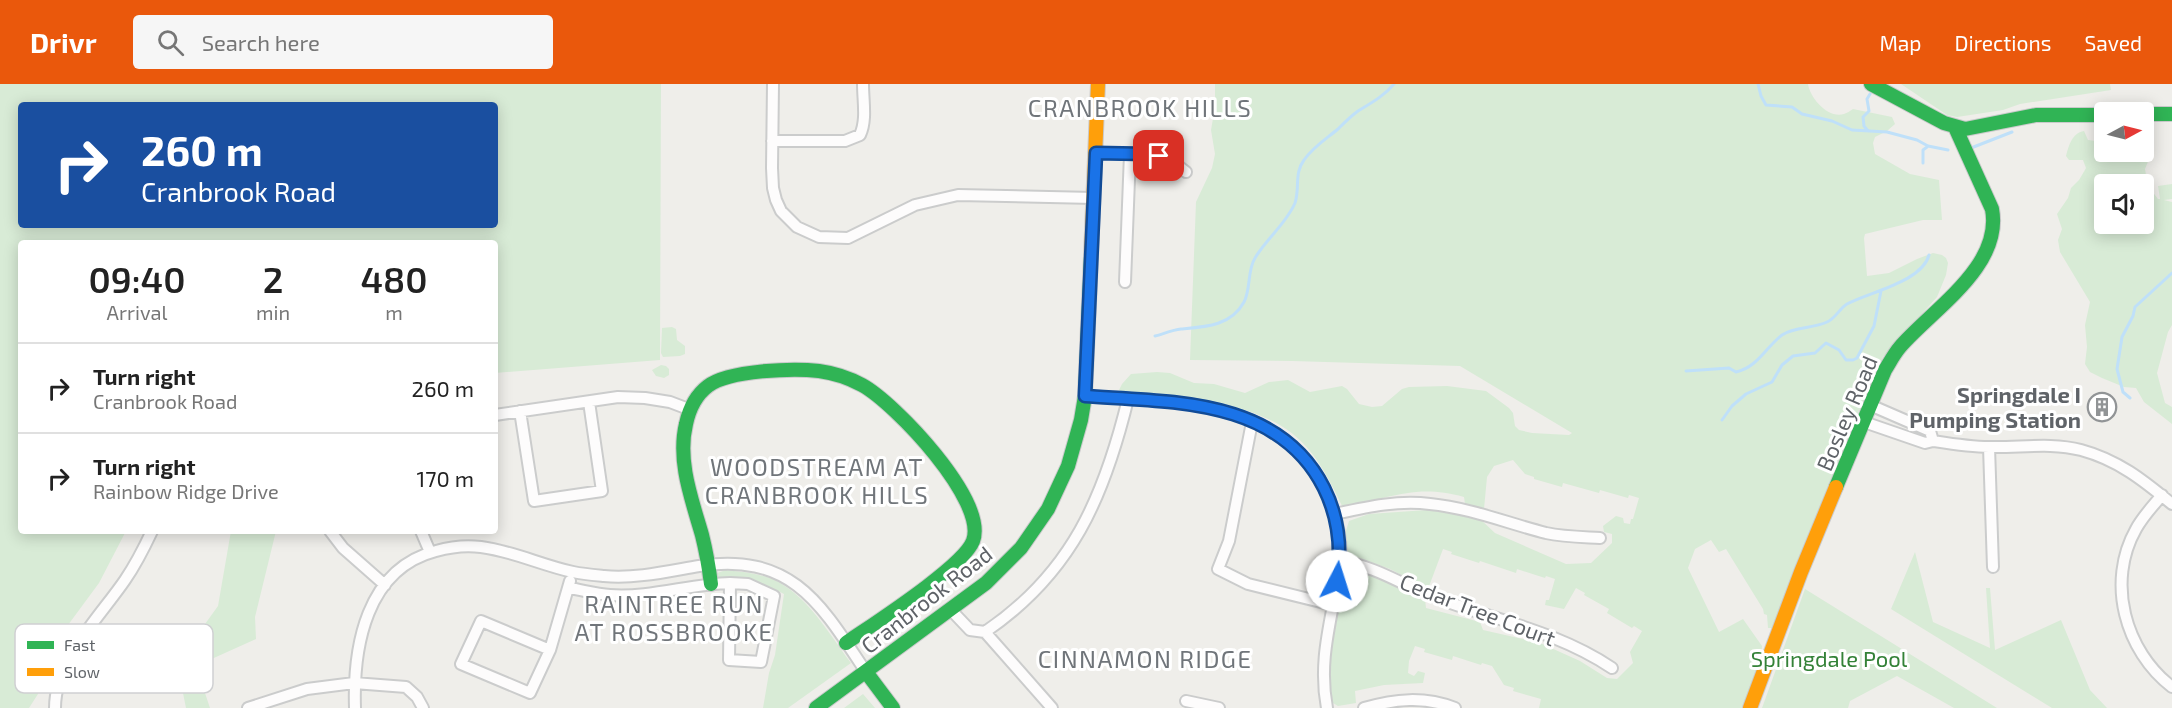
<!DOCTYPE html>
<html lang="en">
<head>
<meta charset="utf-8">
<style>
	:root { --surface:#fff; --page:#f6f6f6; --text:#222; --muted:#767676; --line:#e0e0e0; --accent:#ea580c }
	body { margin:0; font-family:"Exo 2",sans-serif; background:var(--page); color:var(--text); height:100vh; display:flex; flex-direction:column; font-size:22px; white-space:nowrap }
	* { box-sizing:border-box; margin:0 }
	p { font-size:20px; color:var(--muted) }
	.icon { flex:none; width:33px; height:33px; fill:none; stroke:currentColor; stroke-width:2; stroke-linecap:round; stroke-linejoin:round }
	.map { position:relative; flex:1; overflow:hidden }
	.panel { position:absolute; left:18px; top:156px; width:480px; height:294px; display:flex; flex-direction:column; background:var(--surface); border-radius:6px; box-shadow:0 3px 15px #0003 }
	.panel>* { flex:none }
	.hud { position:absolute; left:18px; top:18px; width:480px; height:126px; border-radius:6px; box-shadow:0 3px 15px #0003; background:#1a4fa0; color:#fff; overflow:hidden }
	.needle { width:39px; rotate:83deg }
	.fabs { position:absolute; left:2094px; top:18px; display:grid; gap:12px }
	.fabs a { display:grid; place-items:center; width:60px; height:60px; border-radius:6px; background:var(--surface); box-shadow:0 3px 15px #0003; font-size:30px }
	.pin { position:absolute; display:grid; place-items:center; width:51px; height:51px; color:#fff; margin:-26px; border-radius:12px; box-shadow:0 3px 9px #0006 }
	.me { position:absolute; width:66px; margin:-33px; rotate:5deg; stroke-linejoin:round; filter:drop-shadow(0 0 4px #0008) }
	.turn { display:flex; align-items:center; gap:21px; height:126px; padding:0 24px; font-size:27px }
	.turn .icon { width:78px; height:78px; stroke-width:2.5 }
	.turn b { display:block; font-size:42px; line-height:51px }
	.eta { display:flex; justify-content:space-evenly; align-items:center; height:102px; text-align:center }
	.eta b { font-size:36px; font-weight:600; line-height:42px }
	ul { padding:0; list-style:none }
	li { display:flex; align-items:center; gap:18px; height:90px; padding:0 24px; border-top:2px solid var(--line) }
	li div { flex:1 }
	li b { display:block; font-size:22px }
	li em { font-style:normal }
	header { display:flex; align-items:center; gap:36px; box-sizing:border-box; height:84px; padding:0 30px; background:var(--accent); color:#fff }
	header strong { font-size:28px }
	nav { display:flex; gap:33px; margin-inline-start:auto; font-size:21px }
	.search { width:420px; height:54px; background:var(--page); display:flex; align-items:center; gap:15px; box-sizing:border-box; padding:0 21px; border-radius:6px; color:var(--muted); font-size:22px }
	.map>svg:first-child { display:block }
</style>
</head>
<body>
<header>
<strong>Drivr</strong>
<div class="search"><svg class="icon" aria-label="search" viewBox="0 0 24 24"><circle cx="10" cy="10" r="6"/><path d="M15 15l6 6"/></svg>Search here</div>
<nav><a>Map</a><a>Directions</a><a>Saved</a></nav>
</header>
<div class="map">
<svg width="2172" height="624" viewBox="0 0 2172 624">
	<rect width="100%" height="100%" fill="#efeeea"/>
	<!-- green -->
	<path fill="#d8ebd6" fill-rule="evenodd" d="M0,0H661L660,276L495,289V159H21V447H126L99,499L54,560L42,585L38,610L29,624H0ZM21,21H495V141H21Z
		M1215,0H1808C1810,14 1828,35 1844,30C1847,29 1850,27 1853,25L1892,33L1895,40L1887,47L1875,53L1873,59L1875,70L1910,90L1939,96L1942,136H1923L1865,150L1864,154L1867,192L1889,189L1917,175L1933,169L1942,171L1946,174L1948,179L1946,191L1937,213L1883,273L1854,338L1772,544H1768L1767,531L1764,530L1763,525L1726,465L1719,468L1711,456L1695,465L1688,484L1719,548L1743,535L1762,562L1761,576L1744,624H1539L1541,615L1513,607L1514,604L1504,601L1492,582L1482,579L1481,581L1453,572L1452,576L1424,568L1425,565L1415,562L1409,577L1408,589L1414,592L1418,587L1425,589L1423,599L1384,601L1355,607L1356,619L1338,622L1333,619C1320,581 1339,529 1346,490L1351,486L1368,488L1425,515L1426,524L1480,538L1483,546L1540,559L1580,577L1607,594L1617,595L1633,579L1630,568L1642,547L1634,542L1632,544L1607,529L1609,525L1584,511L1585,509L1576,504L1564,525L1545,521L1546,516H1549L1555,495L1546,492L1545,494L1517,485L1516,489L1480,477L1479,479L1451,470L1452,468L1443,465L1428,505L1390,485L1348,470L1345,450L1349,437L1369,430L1427,426L1469,432L1480,435L1495,449L1566,480L1591,479L1612,459V450L1604,448L1603,442L1616,432L1623,434L1624,439L1630,440L1631,435H1633L1639,414L1629,411L1628,414L1600,406L1599,409L1563,399L1562,403L1534,395V393L1525,390L1513,376L1494,382L1487,393L1484,425L1465,420L1464,413C1413,399 1390,416 1342,422C1312,357 1289,335 1218,319C1202,316 1185,311 1168,311C1153,310 1132,317 1119,306L1122,300L1131,290L1157,288L1170,289L1194,299L1214,300L1245,309L1269,298L1288,296L1310,308L1342,302L1347,305L1359,320L1372,323L1382,322L1402,305L1409,303L1447,302L1486,307L1509,324L1513,329L1515,342L1519,346L1532,349L1569,351L1572,349L1460,282L1292,277L1190,276L1196,118L1212,84L1215,70L1211,46L1215,23Z
		M1901,0H2110L2111,6L2020,20L2003,26L1957,33L1947,31Z
		M2084,47L2088,56L2104,58V68L2144,67L2151,70L2145,85L2148,102L2158,115H2160L2158,102L2172,100V115L2164,116L2172,118V241L2168,248L2157,289L2165,319L2172,323V340L2144,318L2136,304L2124,303L2102,294L2090,288L2085,280L2087,263L2085,241L2090,218L2060,168L2058,156L2062,145L2057,130L2068,114L2071,104L2079,96L2086,84L2083,76H2069L2066,72C2069,61 2072,49 2084,47ZM2104,100H2144V140H2104Z
		M672,243L676,245L677,256L685,262V270L680,272L663,273L661,269L662,244Z
		M661,281L666,282L669,285V291L664,294L656,292L652,286Z
		M231,447H276L255,533L256,555L196,582L210,624H186L177,579L218,522Z
		M1915,468L1933,538L1990,564L1986,504H1990L1995,566L2061,536L2090,606L2107,624H2052L1891,525Z
		M726,486C742,488 758,489 772,495C807,510 829,550 851,579L788,624H763L769,589L775,571L784,510C763,499 741,494 717,494V489Z
		M1805,505L1997,624H1954L1897,592L1850,617L1848,624H1762Z
		M863,610L875,624H844Z"/>
	<g fill="none" stroke-linecap="round" stroke-linejoin="round">
		<!-- stream -->
		<path stroke="#bfe0f9" stroke-width="3" d="M1758,0L1761,12L1766,21L1792,23L1802,30L1832,37L1852,46L1887,48L1917,56L1928,62L1948,66
			M2095,23H2144
			M1868,47L1864,42L1863,33L1869,27L1867,15L1870,10
			M1971,64L2012,48
			M1923,79V66L1927,63
			M1155,252C1163,250 1172,246 1181,245C1205,243 1231,242 1244,218C1251,205 1247,187 1255,174C1266,155 1286,140 1295,119C1300,104 1294,89 1304,76C1313,63 1326,55 1338,45C1344,39 1351,32 1358,27C1371,19 1384,12 1394,0
			M1686,287L1729,284L1736,288C1758,283 1766,263 1782,251C1795,242 1813,245 1827,238C1836,234 1839,225 1847,220C1869,208 1922,198 1929,171
			M2130,314L2123,308L2117,285L2122,253L2133,232L2135,223L2172,189
			M1722,336L1732,322L1746,310L1772,298L1782,281L1793,272L1815,269L1826,259L1839,266L1846,276H1853L1857,274L1874,242L1881,207"/>
		<!-- street casing -->
		<g stroke="#cbcccc" stroke-width="14">
			<path id="street" d="M773,0L772,84L773,104L776,116L781,127L797,143L819,153L848,154L915,121L958,111L1094,114
				M772,57H845L860,51C867,36 863,17 863,0
				M1096,69C1128,70 1161,65 1186,88
				M1125,198L1130,70
				M1085,312C1172,318 1279,313 1324,404C1335,427 1343,454 1340,479C1334,530 1317,572 1327,624
				M520,327L534,417L602,407L589,318
				M495,331L618,313L645,314L670,318L691,326
				M1252,338L1229,457L1218,485L1248,500L1333,521
				M1864,338L1925,359L1933,357L1930,347L1870,321
				M1933,357C1952,360 1970,363 1989,363C2019,364 2051,358 2081,366C2118,376 2143,396 2172,420
				M1989,363L1993,483
				M2162,411C2153,422 2143,432 2136,445C2106,498 2125,567 2172,603
				M1335,430C1367,423 1397,416 1430,420C1470,424 1507,439 1546,449C1564,453 1582,453 1600,454
				M330,447L343,464L385,501
				M421,447L430,468
				M1340,477C1378,483 1400,500 1434,513C1494,536 1557,547 1612,584
				M569,504C582,506 596,510 610,511C650,514 690,500 730,499L729,576L761,578L774,512L748,500L730,499
				M951,526L970,546L985,548C1072,489 1104,413 1128,315
				M985,548L1052,624
				M550,566L481,537L461,580L530,609L550,566L570,497
				M1186,617L1219,624
				M55,624C55,576 99,534 125,496C136,480 144,464 152,447
				M248,624L307,605L354,599L406,603L417,613L423,624
				M355,624C353,563 366,485 436,467C450,463 466,461 481,463C513,467 541,481 573,488C583,490 594,491 604,492C636,495 669,487 699,482C792,468 821,520 866,588
				M1364,624C1395,615 1424,612 1455,624"/>
		</g>
		<!-- fast casing -->
		<g stroke="#cacacb" stroke-width="16">
			<path id="fast" d="M1871,0L1944,39L1965,45L2036,31H2104
				M2144,30H2172
				M1836,403L1885,286C1890,278 1894,270 1900,263C1933,225 2003,182 1992,125L1955,43
				M711,500C709,484 706,467 702,451C692,416 677,377 686,340C689,326 696,311 708,302C729,286 794,284 819,287C834,289 849,294 862,301C895,319 988,417 973,457C963,483 872,541 846,559
				M866,588L893,624
				M816,624L986,499L1021,464L1048,425L1068,382L1081,336L1085,312L1091,172"/>
		</g>
		<!-- slow casing -->
		<g stroke="#cacacb" stroke-width="16">
			<path id="slow" d="M1091,172L1098,0
				M1750,624L1801,488L1836,403"/>
		</g>
		<!-- street -->
		<use href="#street" stroke="#fdfcfc" stroke-width="10"/>
		<!-- fast -->
		<use href="#fast" stroke="#30b455" stroke-width="14"/>
		<!-- slow -->
		<use href="#slow" stroke="#ff9f0a" stroke-width="14"/>
	</g>
	<g fill="none" stroke-linecap="round" stroke-linejoin="round">
		<!-- route casing -->
		<g stroke="#114b97" stroke-width="15">
			<path id="route" d="M1159,72L1148,70L1096,69L1085,312C1172,318 1279,314 1324,404C1339,434 1342,464 1337,497"/>
		</g>
		<!-- route -->
		<use href="#route" stroke="#1a73e8" stroke-width="10"/>
	</g>
	<!-- icons -->
	<defs>
		<g id="building-ring" transform="scale(1.5)"><circle r="9.5" fill="#fff" stroke="#919496" stroke-width="1.5"/><path d="M-4-6H4V6H1V3H-1V6H-4ZM-2.5-4.3h1.7v1.8h-1.7ZM.8-4.3h1.7v1.8H.8ZM-2.5-1h1.7V.8h-1.7ZM.8-1h1.7V.8H.8Z" fill="#919496"/></g>
	</defs>
	<g fill-rule="evenodd">
		<use href="#building-ring" x="2102" y="323"/>
	</g>
	<g text-anchor="middle" dominant-baseline="central" stroke-width="6" stroke-linejoin="round" paint-order="stroke">
		<!-- poi labels -->
		<g font-size="22" font-weight="bold" fill="#5f6368" stroke="#fff" text-anchor="end">
			<text x="2081" y="310">Springdale I<tspan x="2081" dy="25">Pumping Station</tspan></text>
		</g>
		<!-- street labels -->
		<g font-size="22" fill="#5f6368" stroke="#fff">
			<text transform="translate(1846 329) rotate(-67)">Bosley Road</text>
			<text transform="translate(926 515) rotate(-38)">Cranbrook Road</text>
			<text transform="translate(1478 525) rotate(21)">Cedar Tree Court</text>
		</g>
		<!-- park labels -->
		<g font-size="22" fill="#348238" stroke="#fff">
			<text x="1829" y="574">Springdale Pool</text>
		</g>
		<!-- neighbourhood labels -->
		<g font-size="24" letter-spacing="1.5" fill="#70757a" stroke="#fff">
			<text x="1140" y="23">CRANBROOK HILLS</text>
			<text x="817" y="382">WOODSTREAM AT<tspan x="817" dy="28">CRANBROOK HILLS</tspan></text>
			<text x="674" y="519">RAINTREE RUN<tspan x="674" dy="28">AT ROSSBROOKE</tspan></text>
			<text x="1145" y="574">CINNAMON RIDGE</text>
		</g>
	</g>
	<!-- legend -->
	<rect x="15" y="540" width="198" height="69" rx="9" fill="#fff" stroke="#cfd0d2" stroke-width="1.5"/>
	<rect x="27" y="557" width="27" height="8" fill="#30b455"/>
	<rect x="27" y="584" width="27" height="8" fill="#ff9f0a"/>
	<g font-size="16" fill="#5f6368">
		<text x="64" y="567">Fast</text>
		<text x="64" y="594">Slow</text>
	</g>
</svg>
<div class="fabs">
<a><svg class="needle" viewBox="-14 -14 28 28"><path d="M0-13l5 13h-10z" fill="#e53935"/><path d="M0 13l5-13h-10z" fill="#767676"/></svg></a>
<a><svg class="icon" aria-label="sound" viewBox="0 0 24 24"><path d="M4 9h4l5-4v14l-5-4H4zM17 9q2 3 0 6"/></svg></a>
</div>
<div class="pin" style="left:1159px;top:72px;background:#d93025"><svg class="icon" aria-label="arrive" viewBox="0 0 24 24"><path d="M6 21V4h12l-3 4 3 4H6"/></svg></div>
<svg class="me" style="left:1337px;top:497px" viewBox="-20 -20 40 40"><circle r="19" fill="#fff"/><path d="M0-13L10 11 0 6-10 11z" fill="#1a73e8"/></svg>
<div class="hud">
<div class="turn"><svg class="icon" aria-label="right" viewBox="0 0 24 24"><path d="M7 20v-9h11M14 6l5 5-5 5"/></svg><div><b>260 m</b>Cranbrook Road</div></div>
</div>
<section class="panel">
<div class="eta">
<div><b>09:40</b><p>Arrival</p></div>
<div><b>2</b><p>min</p></div>
<div><b>480</b><p>m</p></div>
</div>
<ul>
<li><svg class="icon" aria-label="right" viewBox="0 0 24 24"><path d="M7 20v-9h11M14 6l5 5-5 5"/></svg><div><b>Turn right</b><p>Cranbrook Road</p></div><em>260 m</em></li>
<li><svg class="icon" aria-label="right" viewBox="0 0 24 24"><path d="M7 20v-9h11M14 6l5 5-5 5"/></svg><div><b>Turn right</b><p>Rainbow Ridge Drive</p></div><em>170 m</em></li>
</ul>
</section>
</div>
</body>
</html>
